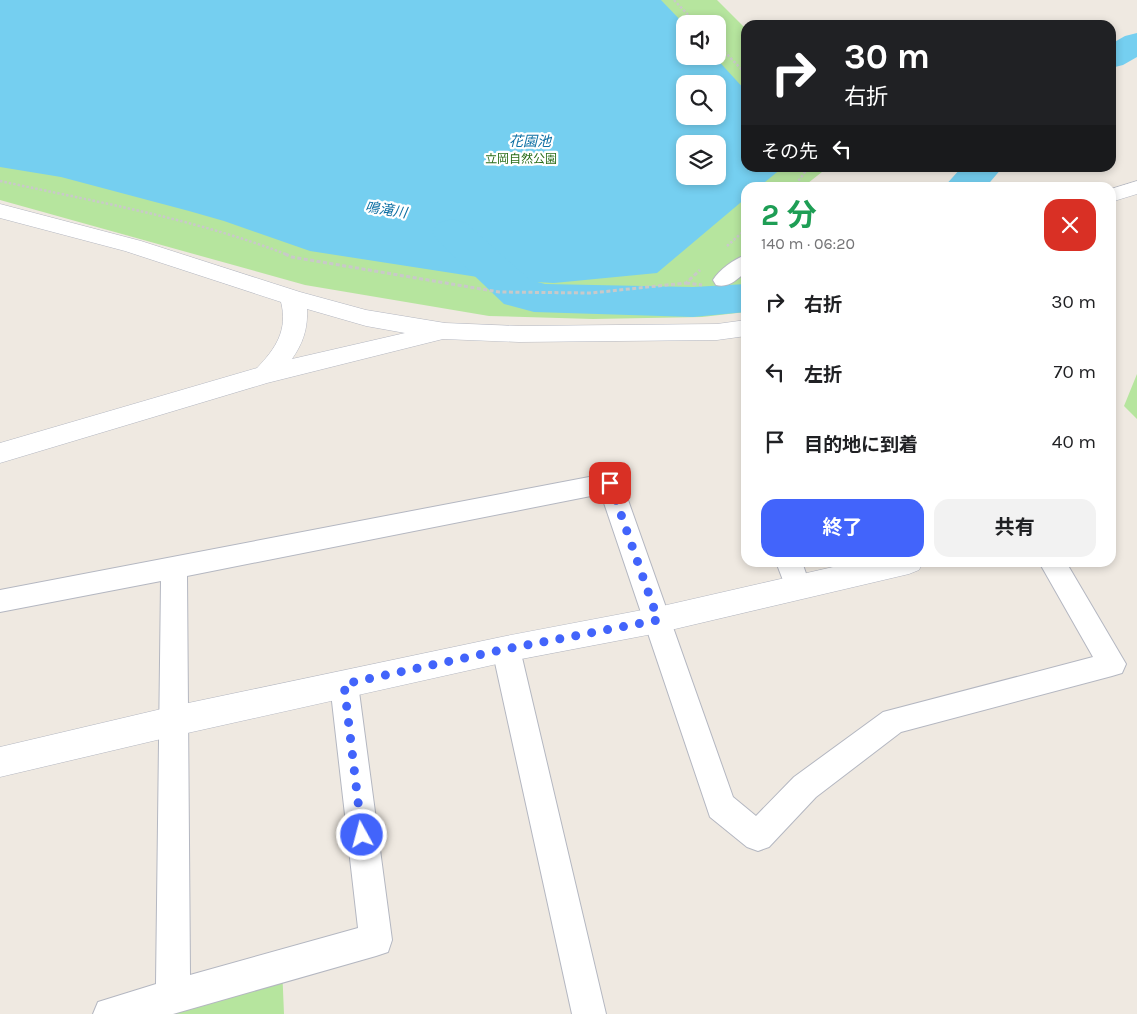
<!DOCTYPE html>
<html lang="ja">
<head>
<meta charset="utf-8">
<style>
	:root { --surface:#fff; --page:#f2f2f2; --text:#202124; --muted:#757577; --accent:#4264fb }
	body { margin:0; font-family:Karla,"Noto Sans JP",sans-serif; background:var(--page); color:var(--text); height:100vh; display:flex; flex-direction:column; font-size:19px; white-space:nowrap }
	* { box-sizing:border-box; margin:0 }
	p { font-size:16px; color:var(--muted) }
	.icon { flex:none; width:28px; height:28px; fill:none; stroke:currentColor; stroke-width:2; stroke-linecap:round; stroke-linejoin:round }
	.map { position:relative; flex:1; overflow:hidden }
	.side { position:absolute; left:741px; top:182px; width:375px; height:385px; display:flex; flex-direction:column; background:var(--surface); border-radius:15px; box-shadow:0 2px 8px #0003 }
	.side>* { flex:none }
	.guide { position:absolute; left:741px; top:20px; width:375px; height:152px; border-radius:15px; box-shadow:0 2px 8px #0003; background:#202124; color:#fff; overflow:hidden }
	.tools { position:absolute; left:676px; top:15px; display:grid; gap:10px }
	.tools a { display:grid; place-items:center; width:50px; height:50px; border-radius:10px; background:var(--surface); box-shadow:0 2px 8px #0003; font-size:25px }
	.pin { position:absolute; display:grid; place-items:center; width:42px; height:42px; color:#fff; margin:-21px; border-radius:10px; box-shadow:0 2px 8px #0006 }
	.me { position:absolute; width:55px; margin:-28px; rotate:353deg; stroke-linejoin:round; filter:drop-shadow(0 0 4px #0008) }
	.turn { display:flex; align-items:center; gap:18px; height:105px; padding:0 20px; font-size:22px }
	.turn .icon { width:65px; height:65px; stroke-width:2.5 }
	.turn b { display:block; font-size:35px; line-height:42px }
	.then { display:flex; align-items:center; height:48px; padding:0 20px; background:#0003; gap:10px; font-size:19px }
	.round { display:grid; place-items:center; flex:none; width:52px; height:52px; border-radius:15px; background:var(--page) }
	.head { display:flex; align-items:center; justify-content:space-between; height:85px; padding:0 20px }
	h1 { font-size:30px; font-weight:700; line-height:38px; color:#1e9e55 }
	.action { display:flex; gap:10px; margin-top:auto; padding:10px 20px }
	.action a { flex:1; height:58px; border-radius:15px; background:var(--accent); color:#fff; font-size:20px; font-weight:700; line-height:58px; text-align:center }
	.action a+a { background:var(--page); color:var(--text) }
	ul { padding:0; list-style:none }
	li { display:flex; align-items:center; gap:15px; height:70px; padding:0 20px }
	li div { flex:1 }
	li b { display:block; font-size:19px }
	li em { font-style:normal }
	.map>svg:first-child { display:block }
</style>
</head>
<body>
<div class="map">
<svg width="1137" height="1014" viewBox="0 0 1137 1014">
	<rect width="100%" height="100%" fill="#efe9e1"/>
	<!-- green -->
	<path fill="#b6e59e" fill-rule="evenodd" d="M0,0H717L746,29V168H827L803,187L746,188V312L702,317L593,319L489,316L305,285L0,200ZM685,24H718V56H685ZM685,84H718V116H685ZM685,144H718V176H685Z
		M1137,374V419L1124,406Z
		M282,966L284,1014H110Z"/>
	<!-- water -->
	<path fill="#75cff0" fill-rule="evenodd" d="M0,0H661L685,25V56H714L746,91V168H782L759,187L746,188V198L657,273L554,283L497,280L310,251L224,221L189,211L61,177L0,167ZM685,84H718V116H685ZM685,144H718V176H685Z"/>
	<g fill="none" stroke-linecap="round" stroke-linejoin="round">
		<!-- river -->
		<path fill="#75cff0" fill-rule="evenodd" d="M1137,33V57L1123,65L1111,68V44L1125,36Z
			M961,168H1002L985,188H943Z
			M452,219L466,223L530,280L545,284L693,287L746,284V312L693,317L534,312L504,304L438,241L432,232L438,223Z"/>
		<!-- minor casing -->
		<g stroke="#b4b7c1" stroke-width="2">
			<path id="minor" d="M746,255V272C736,280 729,288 716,285L713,280C719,270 734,259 746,255Z
				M610,473L619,476L622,483L733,797L756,816L794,777L883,712L1093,657L1039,562H1066L1126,664L1122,673L1112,676L901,732L816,797L769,847L758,851L747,847L710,817L601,494L187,576L190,975L358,928L330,684L334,675L344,671L354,675L358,684L392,940L388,952L376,956L173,1014H93L98,1002L156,984L161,581L0,612V590Z
				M776,562H802L811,588L807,596L798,599L789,596Z
				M506,637L516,641L520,649L606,1014H572L492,649L496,641Z"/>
		</g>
		<!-- tertiary casing -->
		<g stroke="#b4b7c1" stroke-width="1">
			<path id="tertiary" d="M1137,181V194L1111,202V189Z
				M0,204L141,241L300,292L366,310L445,323L519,326L717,324L746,320V336L717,340L519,342L443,339L267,383L0,463V443L257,368C276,348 288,330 281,302L125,251L0,218ZM307,309L366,326L405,333L292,359C303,343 308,329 307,309Z
				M855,562H923L919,570L909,574L658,633L506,662L174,736L0,777V747L174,706L506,636L658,607Z"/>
		</g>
		<!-- path-far1 -->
		<path stroke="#c9c9c9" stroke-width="2.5" stroke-dasharray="2.5 2" stroke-linecap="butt" d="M674,0L697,24
			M718,45L746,74
			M0,181C97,202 196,219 288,255
			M793,188L808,168
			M727,246L746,229"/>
		<!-- path -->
		<path stroke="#c9c9c9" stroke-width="3" stroke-dasharray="4 2.5" stroke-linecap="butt" d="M285,254L292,257L499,292L591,293L686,283L700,270
			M686,283L702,285"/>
		<!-- minor -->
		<use href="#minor" fill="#fff" fill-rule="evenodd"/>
		<!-- tertiary -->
		<use href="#tertiary" fill="#fff" fill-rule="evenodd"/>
	</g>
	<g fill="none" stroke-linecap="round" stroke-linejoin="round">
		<!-- route -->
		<path stroke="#4264fb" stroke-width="9" stroke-dasharray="0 16.2" d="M362,835L344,684L506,649L658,620L610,483"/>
	</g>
	<g text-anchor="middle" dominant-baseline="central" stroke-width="4.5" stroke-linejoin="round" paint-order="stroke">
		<!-- far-park labels -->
		<g font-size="12" fill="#2c6e1b" stroke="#fff">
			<text x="521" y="159">立岡自然公園</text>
		</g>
		<!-- far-water labels -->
		<g font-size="14" font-style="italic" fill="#0d6fa3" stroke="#fff">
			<text x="530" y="141">花園池</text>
			<text transform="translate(386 210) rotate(9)">鳴滝川</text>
		</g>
	</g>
</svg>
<div class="tools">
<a><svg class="icon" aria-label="sound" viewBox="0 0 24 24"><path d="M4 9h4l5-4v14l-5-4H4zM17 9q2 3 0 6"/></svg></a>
<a><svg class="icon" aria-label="search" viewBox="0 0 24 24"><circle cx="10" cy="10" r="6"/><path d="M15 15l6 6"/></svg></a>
<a><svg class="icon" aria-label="layers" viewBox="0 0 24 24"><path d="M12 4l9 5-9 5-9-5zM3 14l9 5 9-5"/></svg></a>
</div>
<div class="pin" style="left:610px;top:483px;background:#d93025"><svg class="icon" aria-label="arrive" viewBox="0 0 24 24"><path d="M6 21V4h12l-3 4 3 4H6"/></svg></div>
<svg class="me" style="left:362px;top:835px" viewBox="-20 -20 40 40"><circle r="17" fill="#4264fb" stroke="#fff" stroke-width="3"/><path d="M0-11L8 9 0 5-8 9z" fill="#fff"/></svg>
<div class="guide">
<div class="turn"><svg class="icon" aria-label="right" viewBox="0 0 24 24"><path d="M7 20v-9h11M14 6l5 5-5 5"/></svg><div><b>30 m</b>右折</div></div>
<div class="then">その先<svg class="icon" aria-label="left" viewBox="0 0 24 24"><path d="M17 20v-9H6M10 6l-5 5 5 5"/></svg></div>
</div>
<section class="side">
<div class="head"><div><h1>2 分</h1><p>140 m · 06:20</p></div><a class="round" style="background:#d93025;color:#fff"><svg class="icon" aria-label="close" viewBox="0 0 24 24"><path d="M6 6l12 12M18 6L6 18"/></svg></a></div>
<ul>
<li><svg class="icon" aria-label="right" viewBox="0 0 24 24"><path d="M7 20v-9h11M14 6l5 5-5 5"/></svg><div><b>右折</b></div><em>30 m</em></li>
<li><svg class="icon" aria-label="left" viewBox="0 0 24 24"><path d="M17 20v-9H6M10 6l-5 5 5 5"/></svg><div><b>左折</b></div><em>70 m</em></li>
<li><svg class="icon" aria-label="arrive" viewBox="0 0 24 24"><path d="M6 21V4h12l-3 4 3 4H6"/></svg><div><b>目的地に到着</b></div><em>40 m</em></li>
</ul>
<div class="action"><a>終了</a><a>共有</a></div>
</section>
</div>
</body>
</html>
